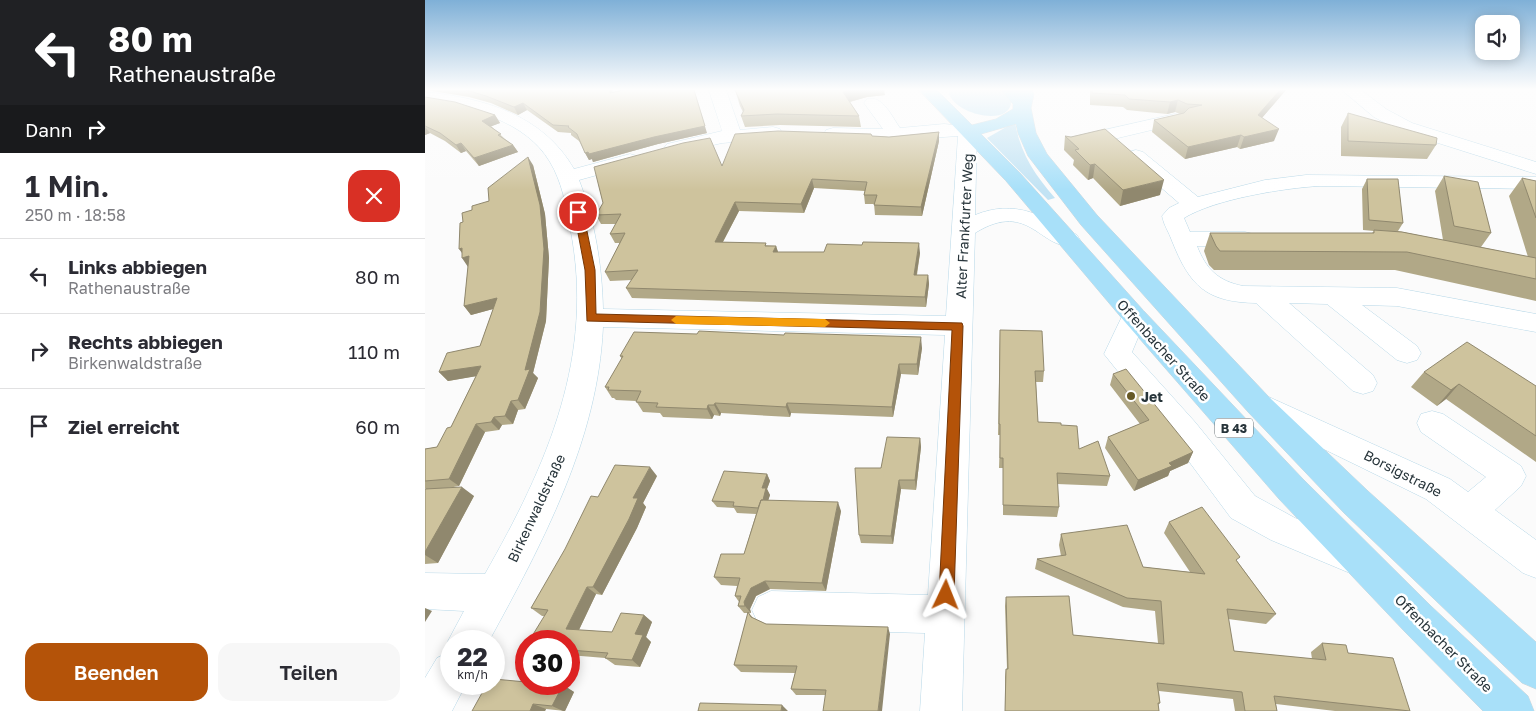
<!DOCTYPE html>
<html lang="de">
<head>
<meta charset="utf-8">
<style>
	:root { --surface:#fff; --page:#f7f7f7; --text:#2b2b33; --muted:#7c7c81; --line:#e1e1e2; --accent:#b45309 }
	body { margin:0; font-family:"Golos Text",sans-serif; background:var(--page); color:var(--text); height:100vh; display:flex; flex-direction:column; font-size:19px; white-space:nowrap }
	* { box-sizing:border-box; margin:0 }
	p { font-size:16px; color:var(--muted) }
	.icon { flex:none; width:28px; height:28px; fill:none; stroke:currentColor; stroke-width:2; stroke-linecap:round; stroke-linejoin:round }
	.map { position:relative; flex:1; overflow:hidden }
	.side { display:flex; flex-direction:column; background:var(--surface); width:425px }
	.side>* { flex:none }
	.guide { background:#202124; color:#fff; overflow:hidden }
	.fabs { position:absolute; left:1050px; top:15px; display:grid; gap:10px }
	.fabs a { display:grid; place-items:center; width:45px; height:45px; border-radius:10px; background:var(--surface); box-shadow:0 2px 12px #0003; font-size:25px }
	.speed { position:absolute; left:15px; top:630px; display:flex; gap:10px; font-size:25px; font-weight:700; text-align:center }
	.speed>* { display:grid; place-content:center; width:65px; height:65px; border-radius:50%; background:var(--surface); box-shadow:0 2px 12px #0003; line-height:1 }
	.speed small { font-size:12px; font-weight:400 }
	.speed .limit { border:8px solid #d22; background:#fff; color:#111 }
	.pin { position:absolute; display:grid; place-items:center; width:42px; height:42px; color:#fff; margin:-21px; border:2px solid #fff; border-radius:50%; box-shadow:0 1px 5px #0007 }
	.me { position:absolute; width:55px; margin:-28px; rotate:2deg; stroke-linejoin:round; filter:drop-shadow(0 0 4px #0008) }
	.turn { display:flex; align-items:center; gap:18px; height:105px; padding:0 25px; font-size:22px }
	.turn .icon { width:65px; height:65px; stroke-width:2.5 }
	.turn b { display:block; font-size:35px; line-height:42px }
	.then { display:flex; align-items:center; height:48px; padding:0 25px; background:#0003; gap:10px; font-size:19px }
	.round { display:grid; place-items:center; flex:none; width:52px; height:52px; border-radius:15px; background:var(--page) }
	.overview { display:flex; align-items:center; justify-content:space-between; height:85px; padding:0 25px }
	h1 { font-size:30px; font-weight:600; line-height:38px }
	.button { display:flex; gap:10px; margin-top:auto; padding:10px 25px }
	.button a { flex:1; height:58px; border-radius:15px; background:var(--accent); color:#fff; font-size:20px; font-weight:600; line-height:58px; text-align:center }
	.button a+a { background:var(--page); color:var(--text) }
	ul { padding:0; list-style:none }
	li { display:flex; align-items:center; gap:15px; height:75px; padding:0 25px; border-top:1px solid var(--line) }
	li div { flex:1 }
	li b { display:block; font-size:19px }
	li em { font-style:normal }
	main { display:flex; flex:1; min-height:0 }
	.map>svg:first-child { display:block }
</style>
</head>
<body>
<main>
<section class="side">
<div class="guide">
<div class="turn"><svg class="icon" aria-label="left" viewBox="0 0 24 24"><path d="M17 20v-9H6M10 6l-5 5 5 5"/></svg><div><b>80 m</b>Rathenaustraße</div></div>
<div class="then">Dann<svg class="icon" aria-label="right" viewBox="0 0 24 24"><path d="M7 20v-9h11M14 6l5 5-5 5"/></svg></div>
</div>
<div class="overview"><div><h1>1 Min.</h1><p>250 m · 18:58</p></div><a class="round" style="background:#d93025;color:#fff"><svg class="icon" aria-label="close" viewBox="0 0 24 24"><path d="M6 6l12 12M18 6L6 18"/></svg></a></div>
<ul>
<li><svg class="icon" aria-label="left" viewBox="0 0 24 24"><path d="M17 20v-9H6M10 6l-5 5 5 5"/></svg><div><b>Links abbiegen</b><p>Rathenaustraße</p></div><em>80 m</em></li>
<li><svg class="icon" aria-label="right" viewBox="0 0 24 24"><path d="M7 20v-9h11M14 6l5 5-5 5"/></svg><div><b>Rechts abbiegen</b><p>Birkenwaldstraße</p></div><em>110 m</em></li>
<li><svg class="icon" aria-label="arrive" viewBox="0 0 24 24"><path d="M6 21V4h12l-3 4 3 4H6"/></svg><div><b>Ziel erreicht</b></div><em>60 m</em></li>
</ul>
<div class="button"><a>Beenden</a><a>Teilen</a></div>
</section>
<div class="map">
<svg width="1111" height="711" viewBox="0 0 1111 711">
	<rect width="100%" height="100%" fill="#fbfbfb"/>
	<!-- green -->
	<path fill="#c2e3f4" d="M525,90H577L586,100C588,127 532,116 524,94Z
		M590,122C595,153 610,175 630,198L623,200L562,138Z"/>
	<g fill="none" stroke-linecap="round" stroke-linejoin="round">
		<!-- minor casing -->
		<g stroke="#b7d8e8" stroke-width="1">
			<path id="minor" d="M284,90H301L315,130L348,127L355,129L357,133L355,137L348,139L297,143L249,154L242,152L239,148L242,144L297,131Z
				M917,90H936L961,109L987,123L1111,162V174L975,131L949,117Z
				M0,92C59,98 118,115 149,169L205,154L212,156L215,160L212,164L154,180C170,221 177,266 178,309L521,316L533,136L461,141L401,138L399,134L401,130L408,128L458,129L439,103L442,99C458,95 467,117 475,128L519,124L550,127L552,131L550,215C590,199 617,215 652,235L655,240L652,245C616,254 606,198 550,233L537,711H495L500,633L346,629L333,623L327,610L333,597L346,591L503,595L520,335L178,327C173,440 117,544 64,641H26V648L23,641L39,611L0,609V573L60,574C122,465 171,356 145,227C141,205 137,182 125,162C100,120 45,107 0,102Z
				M750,114L756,115L759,119L756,123L651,148L644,146L642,142L644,138Z
				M711,150L718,152L773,197L840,180L881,175L1111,177V189L895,186C859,188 790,199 759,218L765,232H820L828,234L831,239L828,244L820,246H772C781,269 793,281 818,286L972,288L1111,314V332L972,306L937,305L992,346L996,353L992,360L982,363L972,360L902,304L864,303L948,375L952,383L948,391L938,394L928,391L831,303C781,302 765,286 747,241C744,232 739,226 737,216L744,208L754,203L704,160L701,156L704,152Z
				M709,307L718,310L722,316L707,352L770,422L830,496L870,518L945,547L950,559L945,571L932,576L846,540L806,518L748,440L679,354L700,310Z
				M835,393L1025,479L1043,492L1061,477L996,432L992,423L996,414L1007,411L1018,414L1096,466L1101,476L1096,486L1070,510L1111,540V578L1098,573L1001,499L825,413L820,405L825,397Z
				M26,652V684H41L40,686L27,711H0V678L12,658Z"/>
		</g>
		<!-- major casing -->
		<g stroke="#d4d6d8" stroke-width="1">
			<path id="major" d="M494,90H512L547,125L571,119L588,109V104L576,90H607L609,94L606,108L611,133L622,154L672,215L843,396L943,491L1111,642V689L1097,683L919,513L823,412L656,225L603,156L593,133L591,124L556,134L595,173L718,310L878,479L1006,606L1103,696L1109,711H1058L980,632L854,499L700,322L581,181Z"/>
		</g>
		<!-- minor -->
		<use href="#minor" fill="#fff" fill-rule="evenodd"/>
		<!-- major -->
		<use href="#major" fill="#a8e0f9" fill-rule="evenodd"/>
	</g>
	<!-- wall -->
	<path fill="#b1a887" d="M1,90H187L188,92L282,133L233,144L168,162L167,159L164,160L154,141L146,135V133L133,132L102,110L93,115L66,103L44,97Z
		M310,90L460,95L442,97L425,102L434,116L436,127L355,125L320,127L316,116L318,112L315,106Z
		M665,90H861L837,118L849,141L815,149L812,147L760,159L727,132L729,120L755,114L750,112L742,114L702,110L698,107L665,105Z
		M0,97L70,115L75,123L66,126L80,139L88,145L93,152L54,166L41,151L36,153L20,141L5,133L0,135Z
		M923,113L1011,145L1002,159L916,156V127Z
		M514,132V141L497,216L450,215L449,204H440L439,195L440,191L389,188L379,213L314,211L298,242L351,246L353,252L495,253L492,275H503L504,284L501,307L207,298L201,288L207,280L185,281L180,272L195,243H190L185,234L191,224H176L171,215L297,166L447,136L464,137Z
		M640,136L735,195L695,206L668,178L663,180L648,165L649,160L639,150Z
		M108,165L120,214L124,258L121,321L108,373L113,378L100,409L93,410L88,424L77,425L74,430L60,432L34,486L23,488L49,496L13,563L0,564V489H1L0,488V449L12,447L26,427L51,376L23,381L14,372L55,346L68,309L46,315L39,306L43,267L38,222L47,210L64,201Z
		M1019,176L1066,233L1056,247L1103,257L1084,196L1097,178L1111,181V301L970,270H789L784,265L779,251L785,233H947L949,231L938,230L937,189L942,179L978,223L973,231L1018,240L1010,191Z
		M575,330L619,371L618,382H611L613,422L636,425L654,449L685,476L682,486L632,484L634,507L632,517L578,515V468H574L575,435H573Z
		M497,348L493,375L476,374L468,417L366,413L365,417L296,413L295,416L289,415L287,419L238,417L235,413L218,412L211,401L191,400L189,398H187L180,387L197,359L195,356Z
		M999,372L1111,386V462L1021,399L1012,406L986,387Z
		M688,374L768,452L763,463L745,471L743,476L709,491L680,448L683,437L715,424L685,385Z
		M495,438L496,447L491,490L476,489L468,544L436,543L434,535L456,468Z
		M342,474L345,481L342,489L345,495L343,500L416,511L401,591L345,589L331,596L325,609L326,613H324L328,618L341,624L465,634L400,695H371L366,689L370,673L316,672L309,665L323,613H319L313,606L314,602L310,596L312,586L296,585L289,577L319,554L331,514L312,513L309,508L292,507L287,501Z
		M232,476L218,503L221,507L212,528L177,595L171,594L154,630L187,632L219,615L227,622L221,637L226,642L215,667L190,665L180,658L144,655V641L119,616H117L106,608L173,497Z
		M744,522L812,561L851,614L841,624L803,619L809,651L887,659L886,652L897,643L923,653L985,711H910L851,704L852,711H810L808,699L734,691L735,703L733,705L734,711H580V677L581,669H582L580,606L581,597L648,635L733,643L730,611L698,607L610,569L612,559L636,556L634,545L636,534L718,567L765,572L739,533Z
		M138,685L149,692L140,711L121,709L120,711H47Z"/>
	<!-- shaded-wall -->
	<path fill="#90886e" d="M269,90L282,133L233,144L168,162L167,159L164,160L160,153Z
		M425,90H459L460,95L442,97L420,103L418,92Z
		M855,90H861L829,127L833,115Z
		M753,100L750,112L742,114L745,102Z
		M98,103L102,110L93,115L89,107Z
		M70,115L75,123L62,128L57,121Z
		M0,127L5,133L0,135Z
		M854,129L849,141L815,149L819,137Z
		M514,132V141L497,216L496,207Z
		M816,135L812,147L760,159L763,147Z
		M36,143L41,151L36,153L31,145Z
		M88,145L93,152L54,166L49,158Z
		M103,157L108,165L120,214L124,258L121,321L108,373L113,378L100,409L93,400L100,370Z
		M670,164L668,178L663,180L665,165Z
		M387,179L389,188L379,213L376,204Z
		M739,180L735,195L695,206L698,190Z
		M310,202L314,211L293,251L290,242Z
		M494,243L495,253L490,284L489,275Z
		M351,246L354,255L348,252Z
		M37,248L44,256L43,267L37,258L40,257L34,249Z
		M503,275L504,284L501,307L500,297Z
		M72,298L79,306L46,315L39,306Z
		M496,337L497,348L493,375L492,364Z
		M474,364L476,374L468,417L467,407Z
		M56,366L64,374L23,381L14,372Z
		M1034,384L1021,399L1012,406L1026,390Z
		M86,401L93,410L88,424L80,416Z
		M290,403L296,413L295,416L289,405Z
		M362,403L366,413L365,417L361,407Z
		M283,405L289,415L287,419L282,409Z
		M69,417L77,425L74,430L66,422Z
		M51,424L60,432L34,486L24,479Z
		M495,438L496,447L491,490L490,480Z
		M768,452L763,463L745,471L743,476L709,491L713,480L744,463Z
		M225,467L232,476L218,503L221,507L212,528L177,595L168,587L208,498Z
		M342,474L345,481L342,489L345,495L339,514L337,488Z
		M474,480L476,489L468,544L466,536Z
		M37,487L49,496L13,563L0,555V552Z
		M413,502L416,511L401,591L397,583Z
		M340,581L345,589L331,596L325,609L326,613L320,606L319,602L326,588Z
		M162,587L171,594L151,636L141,629Z
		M0,608L7,611L0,622Z
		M219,615L227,622L221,637L226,642L215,667L207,660L210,634Z
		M463,627L465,634L457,711H453Z
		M138,685L149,692L140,711H138L127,706Z
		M108,704L121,709L120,711H105Z
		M357,705L363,711H356Z"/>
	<!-- building -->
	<path fill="#cec39d" stroke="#90886e" d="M41,90H185V93L198,90H269L280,126L229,137L164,154L163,152L160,153L152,134L143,127L144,126L128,125L98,103L89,107L61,96Z
		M310,90H425L418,92L434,116L352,114L316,116L319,110Z
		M667,90H855L833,115L854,129L819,137L816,135L763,147L729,120L759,113L764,108L777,105L762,104L753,100L745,102L704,99L700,95L667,93Z
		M0,97L30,102L70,115L57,121L76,134L73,135L88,145L49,158L36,143L31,145L15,133L0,126Z
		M923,113L1012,138L1011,145L923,141Z
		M680,129L739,180L698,190L670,164L665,165L650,150L654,149L640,136L646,137Z
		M353,131L446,134L447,136L464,137L514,132L496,207L449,205L452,195H439L442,182L387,179L376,204L310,202L290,242L341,243L340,246H351L348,252H399L402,244L437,245L438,242L494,243L489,275H503L500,297L201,288L213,270L180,272L200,233L185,234L196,214L171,215L178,203L169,167L258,143L285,138L297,166L310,134Z
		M103,157L115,205L119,249L115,312L100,370L105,369L93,400L86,401L80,416L69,417L66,422L51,424L24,479L0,481V449L12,447L22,428L26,427L56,366L14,372L22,353L55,346L72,298L39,306L44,256L37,258V248L34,249L35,223L38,222L37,213L47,210V206L64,201L63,188Z
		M1019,176L1053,182L1066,233L1029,226Z
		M1097,178L1111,181V218Z
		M942,179H973L978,223L944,220Z
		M949,230L977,232L1111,258V279L982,252L795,251L791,246L785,233H949Z
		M575,330L617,331L619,371H610L613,422L636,423V425L652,426L654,449L673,441L685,476L632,473L634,507L578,505V458H575V424H574Z
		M274,331L359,335L360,333L496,337L492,364H474L467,407L362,403L361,407L290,403L289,405H283L282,409L231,407L233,403L211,402L216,391L183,390L184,387H180L198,356H195L209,332L272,334Z
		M1042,342L1111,386V436L1034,384L1026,390L999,372Z
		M701,369L768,452L744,463L747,466L713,480L683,437L724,420L688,374Z
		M462,437L495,438L490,480H474L466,536L434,535L430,468H456Z
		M190,465L225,467L208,498H213L204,519L168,587H162L141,629L187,632L196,613L219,615L210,634L218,635L207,660L180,658L183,653L144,650V641H104L123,610L106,608L140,549L166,496L173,497Z
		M299,471L342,474L337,488H341L338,500H336L333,508L308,506L309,502L287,501Z
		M37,487L0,552V489Z
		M336,500L413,502L397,583L340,581L326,588L319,602L320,606H313L316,596H310L315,578L289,577L296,554H319Z
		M777,507L815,557L811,560L851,614L802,609L809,651L901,660L897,643L921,645L923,653L968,658L985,711L849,696L852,711H820L817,692L732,683L735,703H733L734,711H580L581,669H583L581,597L644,596L648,635L739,644L736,601L702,598L612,559L641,555L636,534L702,525L718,567L780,574L744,522Z
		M323,612L326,617L341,624L463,627L453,711H398L401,690L366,689L372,666L309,665Z
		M69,679L101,682V684H122L138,685L127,706L108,704L105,711H47L62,684H69Z
		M275,703L357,705L356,711H273Z"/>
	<!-- sky -->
	<linearGradient id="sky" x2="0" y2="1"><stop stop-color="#7fb0d7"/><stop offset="0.47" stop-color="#fdfdfd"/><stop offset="1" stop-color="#fdfdfd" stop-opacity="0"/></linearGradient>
	<rect width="1111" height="190" fill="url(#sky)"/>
	<!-- route -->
	<path fill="#b45309" stroke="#753606" d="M153,209L158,212L170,270L171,314L537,323L538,326L529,595L527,600L521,602L516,600L514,595L527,330L162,321L160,270L149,212Z"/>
	<!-- slow -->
	<path fill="#f59e0b" d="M251,316L400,319L405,323L400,327L251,324L246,320Z"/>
	<!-- markers -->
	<circle fill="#675926" stroke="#fff" stroke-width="2" cx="706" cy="396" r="5"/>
	<g text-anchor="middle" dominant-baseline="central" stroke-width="5" stroke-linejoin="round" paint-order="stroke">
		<!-- shield labels -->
		<rect fill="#fff" stroke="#687175" stroke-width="1" x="790" y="418.5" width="38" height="19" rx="4"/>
		<g font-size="12" font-weight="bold" fill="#27343a">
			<text x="809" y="428">B 43</text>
		</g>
		<!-- street labels -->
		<g font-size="14" fill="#27343a" stroke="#fff">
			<text transform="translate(539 226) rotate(-87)">Alter Frankfurter Weg</text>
			<text transform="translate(739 350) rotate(48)">Offenbacher Straße</text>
			<text transform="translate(978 473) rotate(27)">Borsigstraße</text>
			<text transform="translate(111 508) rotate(-65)">Birkenwaldstraße</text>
			<text transform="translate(1019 643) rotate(45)">Offenbacher Straße</text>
		</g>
		<!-- poi labels -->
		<g font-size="14" font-weight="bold" fill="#27343a" stroke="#fff" text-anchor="start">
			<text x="716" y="396">Jet</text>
		</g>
	</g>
</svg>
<div class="fabs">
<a><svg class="icon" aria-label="sound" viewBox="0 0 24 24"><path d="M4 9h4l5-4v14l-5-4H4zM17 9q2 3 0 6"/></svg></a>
</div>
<div class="speed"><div>22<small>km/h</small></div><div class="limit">30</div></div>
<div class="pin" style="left:153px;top:212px;background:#d93025"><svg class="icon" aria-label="arrive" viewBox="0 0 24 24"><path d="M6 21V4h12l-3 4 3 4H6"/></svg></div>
<svg class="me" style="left:521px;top:595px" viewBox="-20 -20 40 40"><path d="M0-17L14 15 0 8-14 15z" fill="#b45309" stroke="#fff" stroke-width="4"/></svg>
</div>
</main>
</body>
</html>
